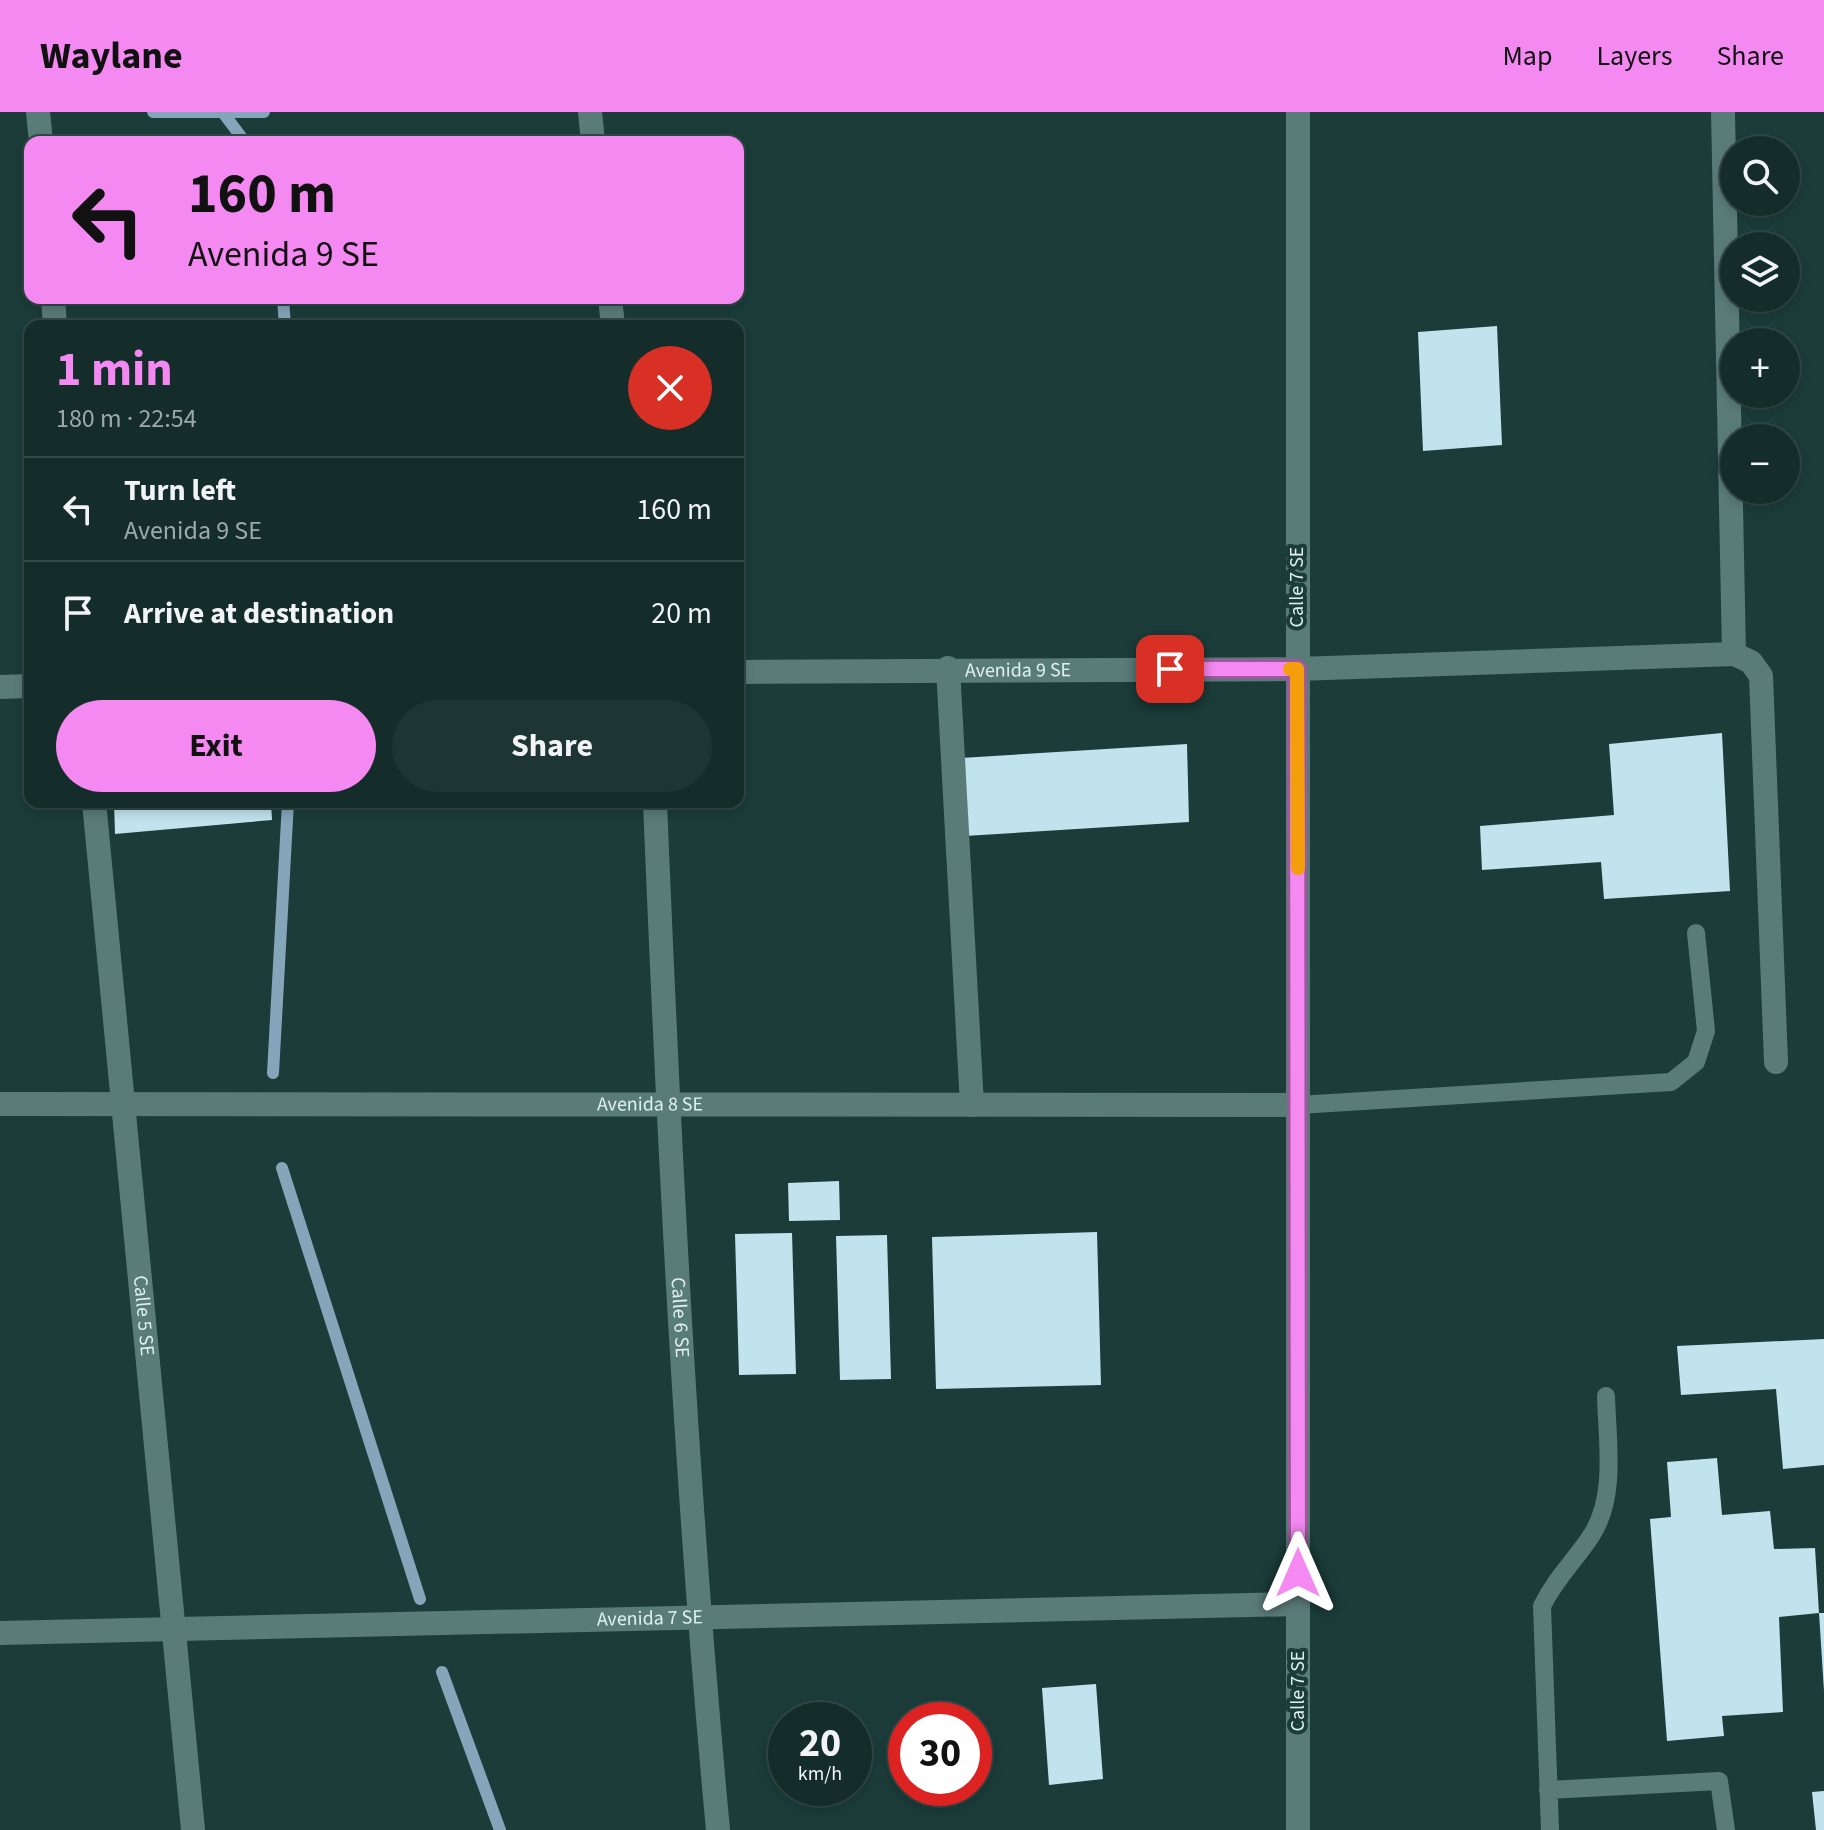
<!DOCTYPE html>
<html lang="en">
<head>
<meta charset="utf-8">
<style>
	:root { --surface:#142d2b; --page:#1d3533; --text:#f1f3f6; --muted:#9da8a9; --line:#334947; --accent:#f389f1 }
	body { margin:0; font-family:"Source Sans 3",sans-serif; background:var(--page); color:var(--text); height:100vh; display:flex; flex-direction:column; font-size:30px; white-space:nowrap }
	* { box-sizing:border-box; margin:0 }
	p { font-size:26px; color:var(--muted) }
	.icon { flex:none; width:44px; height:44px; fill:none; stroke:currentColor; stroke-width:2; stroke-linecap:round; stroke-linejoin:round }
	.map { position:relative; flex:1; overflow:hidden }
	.side { position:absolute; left:24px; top:208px; width:720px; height:488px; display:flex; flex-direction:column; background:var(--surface); border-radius:16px; box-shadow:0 4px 12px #0003,0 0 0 2px var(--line) }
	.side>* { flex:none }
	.guide { position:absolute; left:24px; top:24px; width:720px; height:168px; border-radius:16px; box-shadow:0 4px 12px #0003,0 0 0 2px var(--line); background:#f389f1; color:#111; overflow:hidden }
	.controls { position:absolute; left:1720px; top:24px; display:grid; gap:16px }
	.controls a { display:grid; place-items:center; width:80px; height:80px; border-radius:50%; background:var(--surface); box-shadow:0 4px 12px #0003,0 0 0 2px var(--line); font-size:40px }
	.speed { position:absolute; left:768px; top:1590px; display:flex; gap:16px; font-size:40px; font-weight:700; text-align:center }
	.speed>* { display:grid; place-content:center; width:104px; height:104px; border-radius:50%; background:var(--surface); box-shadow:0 4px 12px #0003,0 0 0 2px var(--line); line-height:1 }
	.speed small { font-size:20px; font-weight:400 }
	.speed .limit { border:12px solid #d22; background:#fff; color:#111 }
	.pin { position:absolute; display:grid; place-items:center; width:68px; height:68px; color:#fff; margin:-34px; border-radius:16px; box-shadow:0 4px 12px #0006 }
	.me { position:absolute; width:88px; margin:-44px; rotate:0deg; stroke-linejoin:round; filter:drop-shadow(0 0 6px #0008) }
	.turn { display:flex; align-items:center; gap:28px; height:168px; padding:0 32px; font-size:36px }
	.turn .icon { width:104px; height:104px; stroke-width:2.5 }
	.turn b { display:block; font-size:56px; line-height:68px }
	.round { display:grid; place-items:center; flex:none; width:84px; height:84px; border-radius:42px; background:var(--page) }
	.head { display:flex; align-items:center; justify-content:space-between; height:136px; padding:0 32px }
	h1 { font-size:48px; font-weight:700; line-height:60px; color:var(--accent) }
	.button { display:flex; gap:16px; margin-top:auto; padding:16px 32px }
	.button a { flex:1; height:92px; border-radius:48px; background:var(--accent); color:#111; font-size:32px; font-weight:700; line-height:92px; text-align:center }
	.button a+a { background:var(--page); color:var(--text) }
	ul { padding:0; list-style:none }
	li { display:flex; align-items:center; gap:24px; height:104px; padding:0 32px; border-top:2px solid var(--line) }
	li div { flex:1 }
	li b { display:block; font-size:30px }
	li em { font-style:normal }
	header { display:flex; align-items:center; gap:48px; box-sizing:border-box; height:112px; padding:0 40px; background:var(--accent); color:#111 }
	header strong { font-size:38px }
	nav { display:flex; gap:44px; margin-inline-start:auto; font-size:28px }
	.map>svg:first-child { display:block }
</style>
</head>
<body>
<header>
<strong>Waylane</strong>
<nav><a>Map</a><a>Layers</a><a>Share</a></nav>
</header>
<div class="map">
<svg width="1824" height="1718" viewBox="0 0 1824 1718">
	<rect width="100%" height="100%" fill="#1b3c39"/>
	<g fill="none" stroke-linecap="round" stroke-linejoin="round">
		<!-- stream -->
		<path stroke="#85a5bb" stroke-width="12" d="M153,0H264
			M224,2L245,30
			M283,186L285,214
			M273,961L288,690
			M282,1056L420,1487
			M442,1560L500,1718"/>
	</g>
	<!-- building -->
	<path fill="#c0e3ed" d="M1497,214L1502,333L1423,339L1418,220Z
		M1722,621L1730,779L1604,787L1601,750L1482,758L1480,714L1614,703L1609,632Z
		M1187,632L1189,710L965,724L961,646Z
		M114,690H271L272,708L115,722Z
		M839,1069L840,1108L789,1109L788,1071Z
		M1097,1120L1101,1273L936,1277L932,1125Z
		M792,1121L796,1262L739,1263L735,1122Z
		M887,1123L891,1267L840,1268L836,1124Z
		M1824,1227V1353L1783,1357L1776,1277L1681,1283L1677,1234Z
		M1717,1346L1722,1403L1770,1399L1774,1437L1815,1436L1819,1501H1824V1579L1819,1501L1779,1505L1783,1600L1722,1604L1724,1624L1667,1629L1650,1407L1671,1405L1667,1350Z
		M1096,1572L1103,1667L1049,1673L1042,1576Z
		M1824,1679V1718H1816L1812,1680Z"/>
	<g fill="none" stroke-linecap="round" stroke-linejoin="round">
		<!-- lane -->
		<path stroke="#5a7c78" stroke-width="18" d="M1298,993L1671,970L1696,950L1706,919L1696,821
			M1548,1678L1719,1669L1726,1718
			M1550,1718L1542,1494C1557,1464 1574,1450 1591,1424C1617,1385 1607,1328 1606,1284"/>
		<!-- street -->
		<g stroke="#5a7c78" stroke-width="24">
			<path d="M38,0L41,30"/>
			<path d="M590,0L593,30"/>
			<path d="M1723,0L1734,542"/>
			<path d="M53,186L55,214"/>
			<path d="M610,186L613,214"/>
			<path d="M948,556L972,993"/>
			<path id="s1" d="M738,560L1297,557L1734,542L1751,550L1761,564L1776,950"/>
			<path d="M0,575L30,574"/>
			<path id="s2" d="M94,690L193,1718"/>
			<path id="s3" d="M655,690C669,1033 686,1376 718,1718"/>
			<path id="s4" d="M0,992L1298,993"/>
			<path id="s5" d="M0,1521L1298,1492"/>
			<path d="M1298,1718V0"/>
		</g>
	</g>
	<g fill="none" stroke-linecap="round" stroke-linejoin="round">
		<!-- route casing -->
		<g stroke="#9e599d" stroke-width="20">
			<path id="route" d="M1170,557H1297L1298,1461"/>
		</g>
		<!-- route -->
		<use href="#route" stroke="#f389f1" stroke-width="14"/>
		<!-- slow -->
		<path stroke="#f59e0b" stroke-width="14" d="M1290,557H1297L1298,756"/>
	</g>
	<g text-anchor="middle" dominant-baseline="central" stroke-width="8" stroke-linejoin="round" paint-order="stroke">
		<!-- street labels -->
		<g font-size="20" fill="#def0ee" stroke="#1b3c39">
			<text transform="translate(1297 475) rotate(-90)">Calle 7 SE</text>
			<text stroke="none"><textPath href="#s1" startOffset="280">Avenida 9 SE</textPath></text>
			<text stroke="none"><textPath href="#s4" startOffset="650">Avenida 8 SE</textPath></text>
			<text stroke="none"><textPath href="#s2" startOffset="516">Calle 5 SE</textPath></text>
			<text stroke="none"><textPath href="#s3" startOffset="516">Calle 6 SE</textPath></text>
			<text stroke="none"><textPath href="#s5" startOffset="650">Avenida 7 SE</textPath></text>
			<text transform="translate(1298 1579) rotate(-90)">Calle 7 SE</text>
		</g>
	</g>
</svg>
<div class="controls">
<a><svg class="icon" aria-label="search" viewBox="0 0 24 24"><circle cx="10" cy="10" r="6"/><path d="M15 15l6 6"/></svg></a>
<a><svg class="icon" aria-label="layers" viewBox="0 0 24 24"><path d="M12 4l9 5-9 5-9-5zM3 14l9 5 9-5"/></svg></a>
<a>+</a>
<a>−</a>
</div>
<div class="speed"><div>20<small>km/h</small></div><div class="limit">30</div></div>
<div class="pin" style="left:1170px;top:557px;background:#d93025"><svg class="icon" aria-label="arrive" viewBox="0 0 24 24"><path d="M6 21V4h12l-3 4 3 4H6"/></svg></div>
<svg class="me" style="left:1298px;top:1461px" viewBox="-20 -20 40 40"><path d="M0-17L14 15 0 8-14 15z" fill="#f389f1" stroke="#fff" stroke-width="4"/></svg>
<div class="guide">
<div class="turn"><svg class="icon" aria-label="left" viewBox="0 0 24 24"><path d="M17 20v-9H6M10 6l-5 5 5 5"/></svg><div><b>160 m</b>Avenida 9 SE</div></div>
</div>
<section class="side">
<div class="head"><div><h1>1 min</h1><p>180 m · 22:54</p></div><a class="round" style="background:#d93025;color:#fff"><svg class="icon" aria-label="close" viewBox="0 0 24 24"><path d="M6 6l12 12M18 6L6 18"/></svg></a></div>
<ul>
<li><svg class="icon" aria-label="left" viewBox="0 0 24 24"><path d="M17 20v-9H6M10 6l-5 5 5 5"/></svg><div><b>Turn left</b><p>Avenida 9 SE</p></div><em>160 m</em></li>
<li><svg class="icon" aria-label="arrive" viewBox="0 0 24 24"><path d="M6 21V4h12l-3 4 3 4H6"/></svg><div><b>Arrive at destination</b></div><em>20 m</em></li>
</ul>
<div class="button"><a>Exit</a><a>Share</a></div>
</section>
</div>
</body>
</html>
